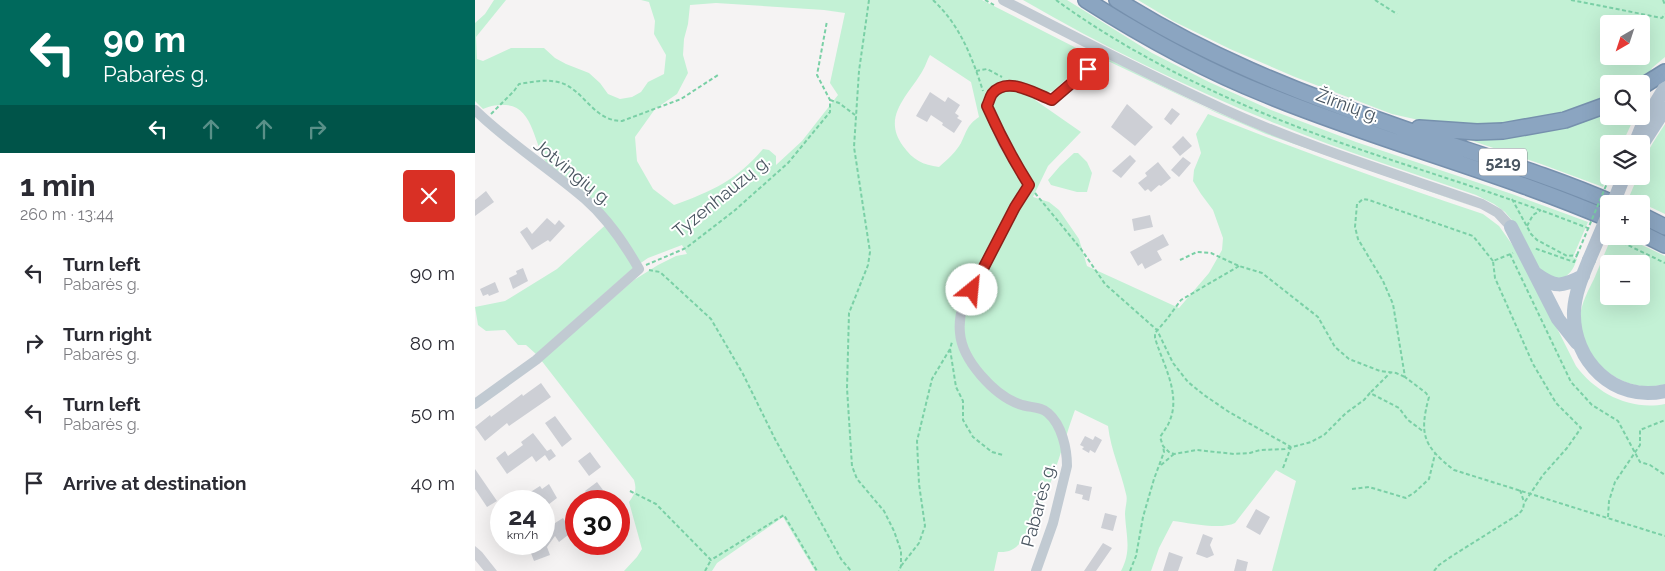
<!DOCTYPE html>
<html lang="en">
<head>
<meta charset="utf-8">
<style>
	:root { --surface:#fff; --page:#f2f2f3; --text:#2b2b33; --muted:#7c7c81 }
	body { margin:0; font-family:Raleway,sans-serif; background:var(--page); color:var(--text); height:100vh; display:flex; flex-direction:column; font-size:19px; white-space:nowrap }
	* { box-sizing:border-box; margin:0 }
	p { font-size:16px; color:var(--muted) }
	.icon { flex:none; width:28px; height:28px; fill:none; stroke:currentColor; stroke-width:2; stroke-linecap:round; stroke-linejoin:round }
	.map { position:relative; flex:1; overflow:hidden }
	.sheet { display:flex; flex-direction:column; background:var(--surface); width:475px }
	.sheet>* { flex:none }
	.top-card { background:#00695c; color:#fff; overflow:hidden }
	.needle { width:32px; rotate:219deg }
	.controls { position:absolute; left:1125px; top:15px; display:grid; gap:10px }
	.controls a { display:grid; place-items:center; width:50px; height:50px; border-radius:5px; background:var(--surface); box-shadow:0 5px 20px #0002; font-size:25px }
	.speed { position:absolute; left:15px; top:490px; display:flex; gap:10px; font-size:25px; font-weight:700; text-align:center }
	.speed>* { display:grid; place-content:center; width:65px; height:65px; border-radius:50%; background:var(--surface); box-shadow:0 5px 20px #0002; line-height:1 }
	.speed small { font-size:12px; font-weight:400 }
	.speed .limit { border:8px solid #d22; background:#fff; color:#111 }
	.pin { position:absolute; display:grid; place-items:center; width:42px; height:42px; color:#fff; margin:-21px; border-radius:10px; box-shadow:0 2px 8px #0006 }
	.me { position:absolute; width:55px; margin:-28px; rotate:28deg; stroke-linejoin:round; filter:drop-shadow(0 0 4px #0008) }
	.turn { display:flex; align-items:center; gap:18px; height:105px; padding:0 20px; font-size:22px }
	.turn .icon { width:65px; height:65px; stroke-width:2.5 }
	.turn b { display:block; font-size:35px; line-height:42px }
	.lanes { display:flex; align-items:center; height:48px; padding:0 20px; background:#0003; justify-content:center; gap:25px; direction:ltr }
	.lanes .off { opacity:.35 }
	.round { display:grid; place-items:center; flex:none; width:52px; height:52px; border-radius:5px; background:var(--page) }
	.overview { display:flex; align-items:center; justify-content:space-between; height:85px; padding:0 20px }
	h1 { font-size:30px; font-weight:700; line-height:38px }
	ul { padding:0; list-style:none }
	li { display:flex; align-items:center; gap:15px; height:70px; padding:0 20px }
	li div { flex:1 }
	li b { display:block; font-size:19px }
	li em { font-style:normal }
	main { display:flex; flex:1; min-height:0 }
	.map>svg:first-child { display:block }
</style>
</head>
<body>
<main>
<section class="sheet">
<div class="top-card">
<div class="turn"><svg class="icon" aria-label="left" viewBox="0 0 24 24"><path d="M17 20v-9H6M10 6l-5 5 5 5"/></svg><div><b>90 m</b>Pabarės g.</div></div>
<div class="lanes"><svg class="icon" aria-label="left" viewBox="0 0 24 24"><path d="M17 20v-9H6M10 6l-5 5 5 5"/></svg><svg class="icon off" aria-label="ahead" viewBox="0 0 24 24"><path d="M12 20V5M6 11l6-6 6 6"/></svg><svg class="icon off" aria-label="ahead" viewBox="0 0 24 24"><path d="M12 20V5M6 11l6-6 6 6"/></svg><svg class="icon off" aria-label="right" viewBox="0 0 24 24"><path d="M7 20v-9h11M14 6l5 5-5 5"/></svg></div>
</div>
<div class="overview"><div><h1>1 min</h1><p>260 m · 13:44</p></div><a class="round" style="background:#d93025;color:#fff"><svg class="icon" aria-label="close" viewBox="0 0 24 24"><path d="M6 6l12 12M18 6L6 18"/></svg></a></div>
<ul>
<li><svg class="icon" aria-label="left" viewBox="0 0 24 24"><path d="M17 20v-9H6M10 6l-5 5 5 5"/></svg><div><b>Turn left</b><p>Pabarės g.</p></div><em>90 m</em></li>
<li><svg class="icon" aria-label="right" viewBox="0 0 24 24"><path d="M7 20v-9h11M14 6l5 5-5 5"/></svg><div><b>Turn right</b><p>Pabarės g.</p></div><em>80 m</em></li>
<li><svg class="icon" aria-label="left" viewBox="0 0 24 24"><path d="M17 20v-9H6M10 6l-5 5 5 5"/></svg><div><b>Turn left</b><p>Pabarės g.</p></div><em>50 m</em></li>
<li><svg class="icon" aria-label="arrive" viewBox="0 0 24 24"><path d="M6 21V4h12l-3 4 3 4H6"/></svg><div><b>Arrive at destination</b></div><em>40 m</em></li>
</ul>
</section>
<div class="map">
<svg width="1190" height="571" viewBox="0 0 1190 571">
	<rect width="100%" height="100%" fill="#f5f3f3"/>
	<!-- green -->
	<path fill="#c3f1d5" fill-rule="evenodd" d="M19,0H31L1,37L2,59L8,61L36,48H69L80,58L91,64L114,73L125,83L133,94L145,99L157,97L166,92L173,82L189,74L191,55L179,34L180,21L174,2L166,0H507L617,56L578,91L564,94L560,100L606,132L573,166L558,197L574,202L584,210L604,239L612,266L704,308L734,273L747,250L748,238L738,210L726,194L718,181L719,170L726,153L721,134L733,114C824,151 916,183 1008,214L1024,226L1046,257L1101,366C1121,393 1155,411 1190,404V571H797L821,481L801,470L760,523C746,530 714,523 698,521L684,548L676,571H646C657,550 651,536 650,514C650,507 653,500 651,494C646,471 636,451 633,426L600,410C589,438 563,542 534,551C531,552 526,552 523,552L519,571H340L308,517L242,563L237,571H149L162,557L167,549L154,502C160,493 162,490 159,480L66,360L159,280L183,265L201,256L212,254L207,245L173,258L157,269L61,354L51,345H43L30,330L11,331L3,325L0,307L30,301L82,269L136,220L72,164C59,146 59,107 31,105C22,105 17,105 8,109L0,101V23L10,14ZM241,3L349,10L370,13L355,83L363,95L327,141L301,165V156L294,150L288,149C261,181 237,191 199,205L178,189L162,161L160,137L180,109L202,94L213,73L208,55L209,39L213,24L215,5ZM455,55L496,82L504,117C492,125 492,131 486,143C481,152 472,160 464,167C448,165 438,160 428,146C406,116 434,95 448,70C451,65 452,60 455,55Z
		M548,0H592L677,53L734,82L796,110L881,142L1037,194L1113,222L1098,257L1102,259C1098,270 1095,275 1084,280L1065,271L1041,225L1030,212L1019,204L1001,195C935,172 867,151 802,124C715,89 629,47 548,0Z
		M663,0H1190V57L1177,68L1173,76L1160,84H1134V98L1096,113L1033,126L957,123L917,114L820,77L755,49L698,21ZM1134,24H1166V56H1134Z
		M635,60L730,107L785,130L1005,209L791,134L742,113L633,61Z
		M1134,110V116H1160L1147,144H1134V174L1128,187L1066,164L986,137Z
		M1190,124V214L1154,197L1163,176H1166C1166,158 1180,140 1190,124Z
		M599,153H603L612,162L617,173L612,192H602L576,185L573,180L585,166Z
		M1137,236H1148L1190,256V384C1147,397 1099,356 1106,311C1108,300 1114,289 1119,279C1125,265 1131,250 1137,236ZM1134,264H1166V296H1134Z"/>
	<!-- building -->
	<path fill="#cdcfd5" d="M455,92L470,102L473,97L485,105L480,113L484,116L482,118L487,121L479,133L467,125L468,123L456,115L452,122L441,116Z
		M652,104L678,127L660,146L636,127Z
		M697,108L705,114L696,125L689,119Z
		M708,136L717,146L705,156L697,147Z
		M655,155L661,161L646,178L637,171Z
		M708,157L716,163L704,177L696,170Z
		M683,162L696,178L686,186L684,185L676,192L673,189L670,191L663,183L672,176L670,173Z
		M11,191L19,202L0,216V200Z
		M675,215L678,227L659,231L657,219Z
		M72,218L80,225L84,220L90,226L75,242L73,240L57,250L45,232L52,227L57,234Z
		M688,234L694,245L682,251L687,260L670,269L667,263L663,266L655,252Z
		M48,268L53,281L38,289L34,278L42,274L41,271Z
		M20,282L24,292L14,296L13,294L8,296L5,289Z
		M66,383L76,397L34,426L32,423L10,441L0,427L15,415L16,417L47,394L48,396Z
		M80,416L97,439L87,447L70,423Z
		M58,433L72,451L76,449L81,456L74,461L70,455L61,462L57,456L32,474L21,458L30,451L33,456L48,445L46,442Z
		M610,436L618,440L620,436L627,440L620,453L615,450L614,453L607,449L609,447L605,445Z
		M115,452L126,467L114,476L103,461Z
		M0,469L22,501L12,507L0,489Z
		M122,482L128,490L116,499L110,491Z
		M74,484L82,498L69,508V501H60L54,493L65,486L67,489Z
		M602,484L617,487L614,501L607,499L608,495L600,493Z
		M781,509L795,517L785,535L771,527Z
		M69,511L80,523L88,518L90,521L95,517L101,525V529L84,542L80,536L72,547L75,555L59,561L54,548L69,544Z
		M630,513L642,516L638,531L626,528Z
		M728,534L738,538L735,545L739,555L732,558L721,554Z
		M628,543L637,548L621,571H609Z
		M0,546L7,552L22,571H9L0,560Z
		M694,552L708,557L703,571H688Z
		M762,559L773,562L771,571H759Z"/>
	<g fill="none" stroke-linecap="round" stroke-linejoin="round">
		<!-- highway casing -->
		<g stroke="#7690ad" stroke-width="18">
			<path id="highway" d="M611,0C669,37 729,70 792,95C904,141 1022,171 1134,219
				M642,0C727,54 821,92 915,124C990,151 1067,172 1140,204
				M1166,87L1190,72
				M944,128L1002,132L1028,131L1090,120L1134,104
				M1166,215L1190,227
				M1166,233L1190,245"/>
		</g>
		<!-- path -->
		<path stroke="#7ad0a6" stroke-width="2" stroke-dasharray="4 2.5" stroke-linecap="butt" d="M394,0L384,71L379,147L395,252L393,265L374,313L372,388L377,466L382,479L409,511L419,531L426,551V566L424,571
			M458,0C485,25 497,57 508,91
			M510,0L519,5
			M581,0C666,62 773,111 872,145C953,173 1035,197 1115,229
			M900,0L922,14
			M1096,0L1187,18L1190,14
			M1188,0L1190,5
			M501,71L512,69L527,77
			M355,100L364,103L380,115
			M16,114L39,91L44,84C57,82 70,79 83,82C109,88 117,121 147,121L206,99L243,75
			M560,193L606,249L630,284L682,330L698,363L713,382L729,395L754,412L816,447
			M1037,199L1056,234L1062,240L1092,256L1102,255L1099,262L1059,248
			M1052,226L1058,215L1066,210
			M1136,237L1190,263
			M1035,254L1096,382L1117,405L1143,421L1165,462L1175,465L1190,475
			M705,260L722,252L736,253L764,266L787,273L843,317L860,347L874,359L905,371L921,373L930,377
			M1018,261L998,236L894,200L888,199L882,204L880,227L883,239L908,281L918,304L930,377L951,393L954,397C944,434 948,446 979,470L1190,536
			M171,265L211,248L259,211L313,163L355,112V100L342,75L352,21
			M764,266L706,300L692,319L680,333V338C687,362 706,393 695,420C693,426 689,431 685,437L688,446L694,452L699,454L722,450L759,454L775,453L785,450L810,449L836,442L849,435L871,413L889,400L895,393L924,408L933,420L949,432
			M174,270L185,272L236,319L268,374L300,439L366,559L376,571
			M475,349L481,387L488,401V420L498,437L517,452L528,455
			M896,392L915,373
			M686,465L699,454
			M808,468L816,447
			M877,489L894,487L931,498L940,492L954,479L960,454
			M1045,490L1049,502
			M155,491L181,504L236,560L309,515L342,571
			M1133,517L1134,501L1140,482L1165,445V430L1190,420
			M426,566L444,543L450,526L444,484L442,441L457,379L475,349L477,342
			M230,571L236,560
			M655,571L661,556L668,517L679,479L689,452L688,446
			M959,571L964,565L977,556L1044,514L1048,509L1049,503L1068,475L1092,448L1106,428L1081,403L1058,364L1020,278L1018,261L1038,253"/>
		<!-- minor -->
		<path stroke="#c1cad2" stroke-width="10" d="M528,0C600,37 673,75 748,109C832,147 921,174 1007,204L1023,213L1036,227
			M0,110C35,144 74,168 110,199C133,219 149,243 164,269L61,360L0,404
			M561,571L578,523L592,466C592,449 587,425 573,413C566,406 554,408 544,404C519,395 487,360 485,333C484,323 485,315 488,306L540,207L554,185L528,143L512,106C514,102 515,97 517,94C532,75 560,94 577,101L627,59L631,53"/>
		<!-- major -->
		<path stroke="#b3c2d1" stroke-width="14" d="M1160,144L1168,124L1190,88
			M1166,146L1190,109
			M1036,227L1083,319L1102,343
			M1114,260C1107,277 1100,293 1099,311C1097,361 1140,403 1190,391
			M1061,274C1080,288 1087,287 1108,276"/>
		<!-- highway -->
		<use href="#highway" stroke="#8ba5c1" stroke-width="15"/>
		<!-- path-bridge -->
		<path stroke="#7ad0a6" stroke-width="2" stroke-dasharray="4 2.5" stroke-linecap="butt" d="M1102,255L1135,176"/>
		<!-- major-bridge -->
		<path stroke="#b3c2d1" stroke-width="14" d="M1138,204L1149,176
			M1114,260L1134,213"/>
	</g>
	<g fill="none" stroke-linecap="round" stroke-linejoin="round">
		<!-- route casing -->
		<g stroke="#8d1f18" stroke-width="12">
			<path id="route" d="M497,290L540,207L554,185C537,158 525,135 512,106C514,102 515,97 517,94C532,75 560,94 577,100L613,69"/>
		</g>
		<!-- route -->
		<use href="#route" stroke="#d93025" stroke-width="9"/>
	</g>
	<g text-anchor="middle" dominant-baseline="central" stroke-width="4" stroke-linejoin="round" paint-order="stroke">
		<!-- shield labels -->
		<rect fill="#fff" stroke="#808990" stroke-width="1" x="1004" y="148.5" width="48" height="27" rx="4"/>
		<g font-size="16" font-weight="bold" fill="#4a5661">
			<text x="1028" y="162">5219</text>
		</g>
		<!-- street labels -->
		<g font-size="18" fill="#4a5661" stroke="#fff">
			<text transform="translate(873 105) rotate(20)">Žirnių g.</text>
			<text transform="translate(98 172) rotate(39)">Jotvingių g.</text>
			<text transform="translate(246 196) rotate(-39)">Tyzenhauzų g.</text>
			<text transform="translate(563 505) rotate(-75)">Pabarės g.</text>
		</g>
	</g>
</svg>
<div class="controls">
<a><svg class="needle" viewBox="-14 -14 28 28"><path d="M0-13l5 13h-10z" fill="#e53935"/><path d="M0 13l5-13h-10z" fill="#7c7c81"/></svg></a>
<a><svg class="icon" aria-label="search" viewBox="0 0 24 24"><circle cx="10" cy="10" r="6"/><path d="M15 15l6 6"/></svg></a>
<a><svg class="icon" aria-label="layers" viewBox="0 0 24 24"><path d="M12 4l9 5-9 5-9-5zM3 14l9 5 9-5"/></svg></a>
<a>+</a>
<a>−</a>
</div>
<div class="speed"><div>24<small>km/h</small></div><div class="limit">30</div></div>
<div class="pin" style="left:613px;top:69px;background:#d93025"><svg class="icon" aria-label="arrive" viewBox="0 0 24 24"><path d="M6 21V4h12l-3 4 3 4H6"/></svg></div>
<svg class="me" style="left:497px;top:290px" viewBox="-20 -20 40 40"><circle r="19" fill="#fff"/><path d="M0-13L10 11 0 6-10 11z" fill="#d93025"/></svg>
</div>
</main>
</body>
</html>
